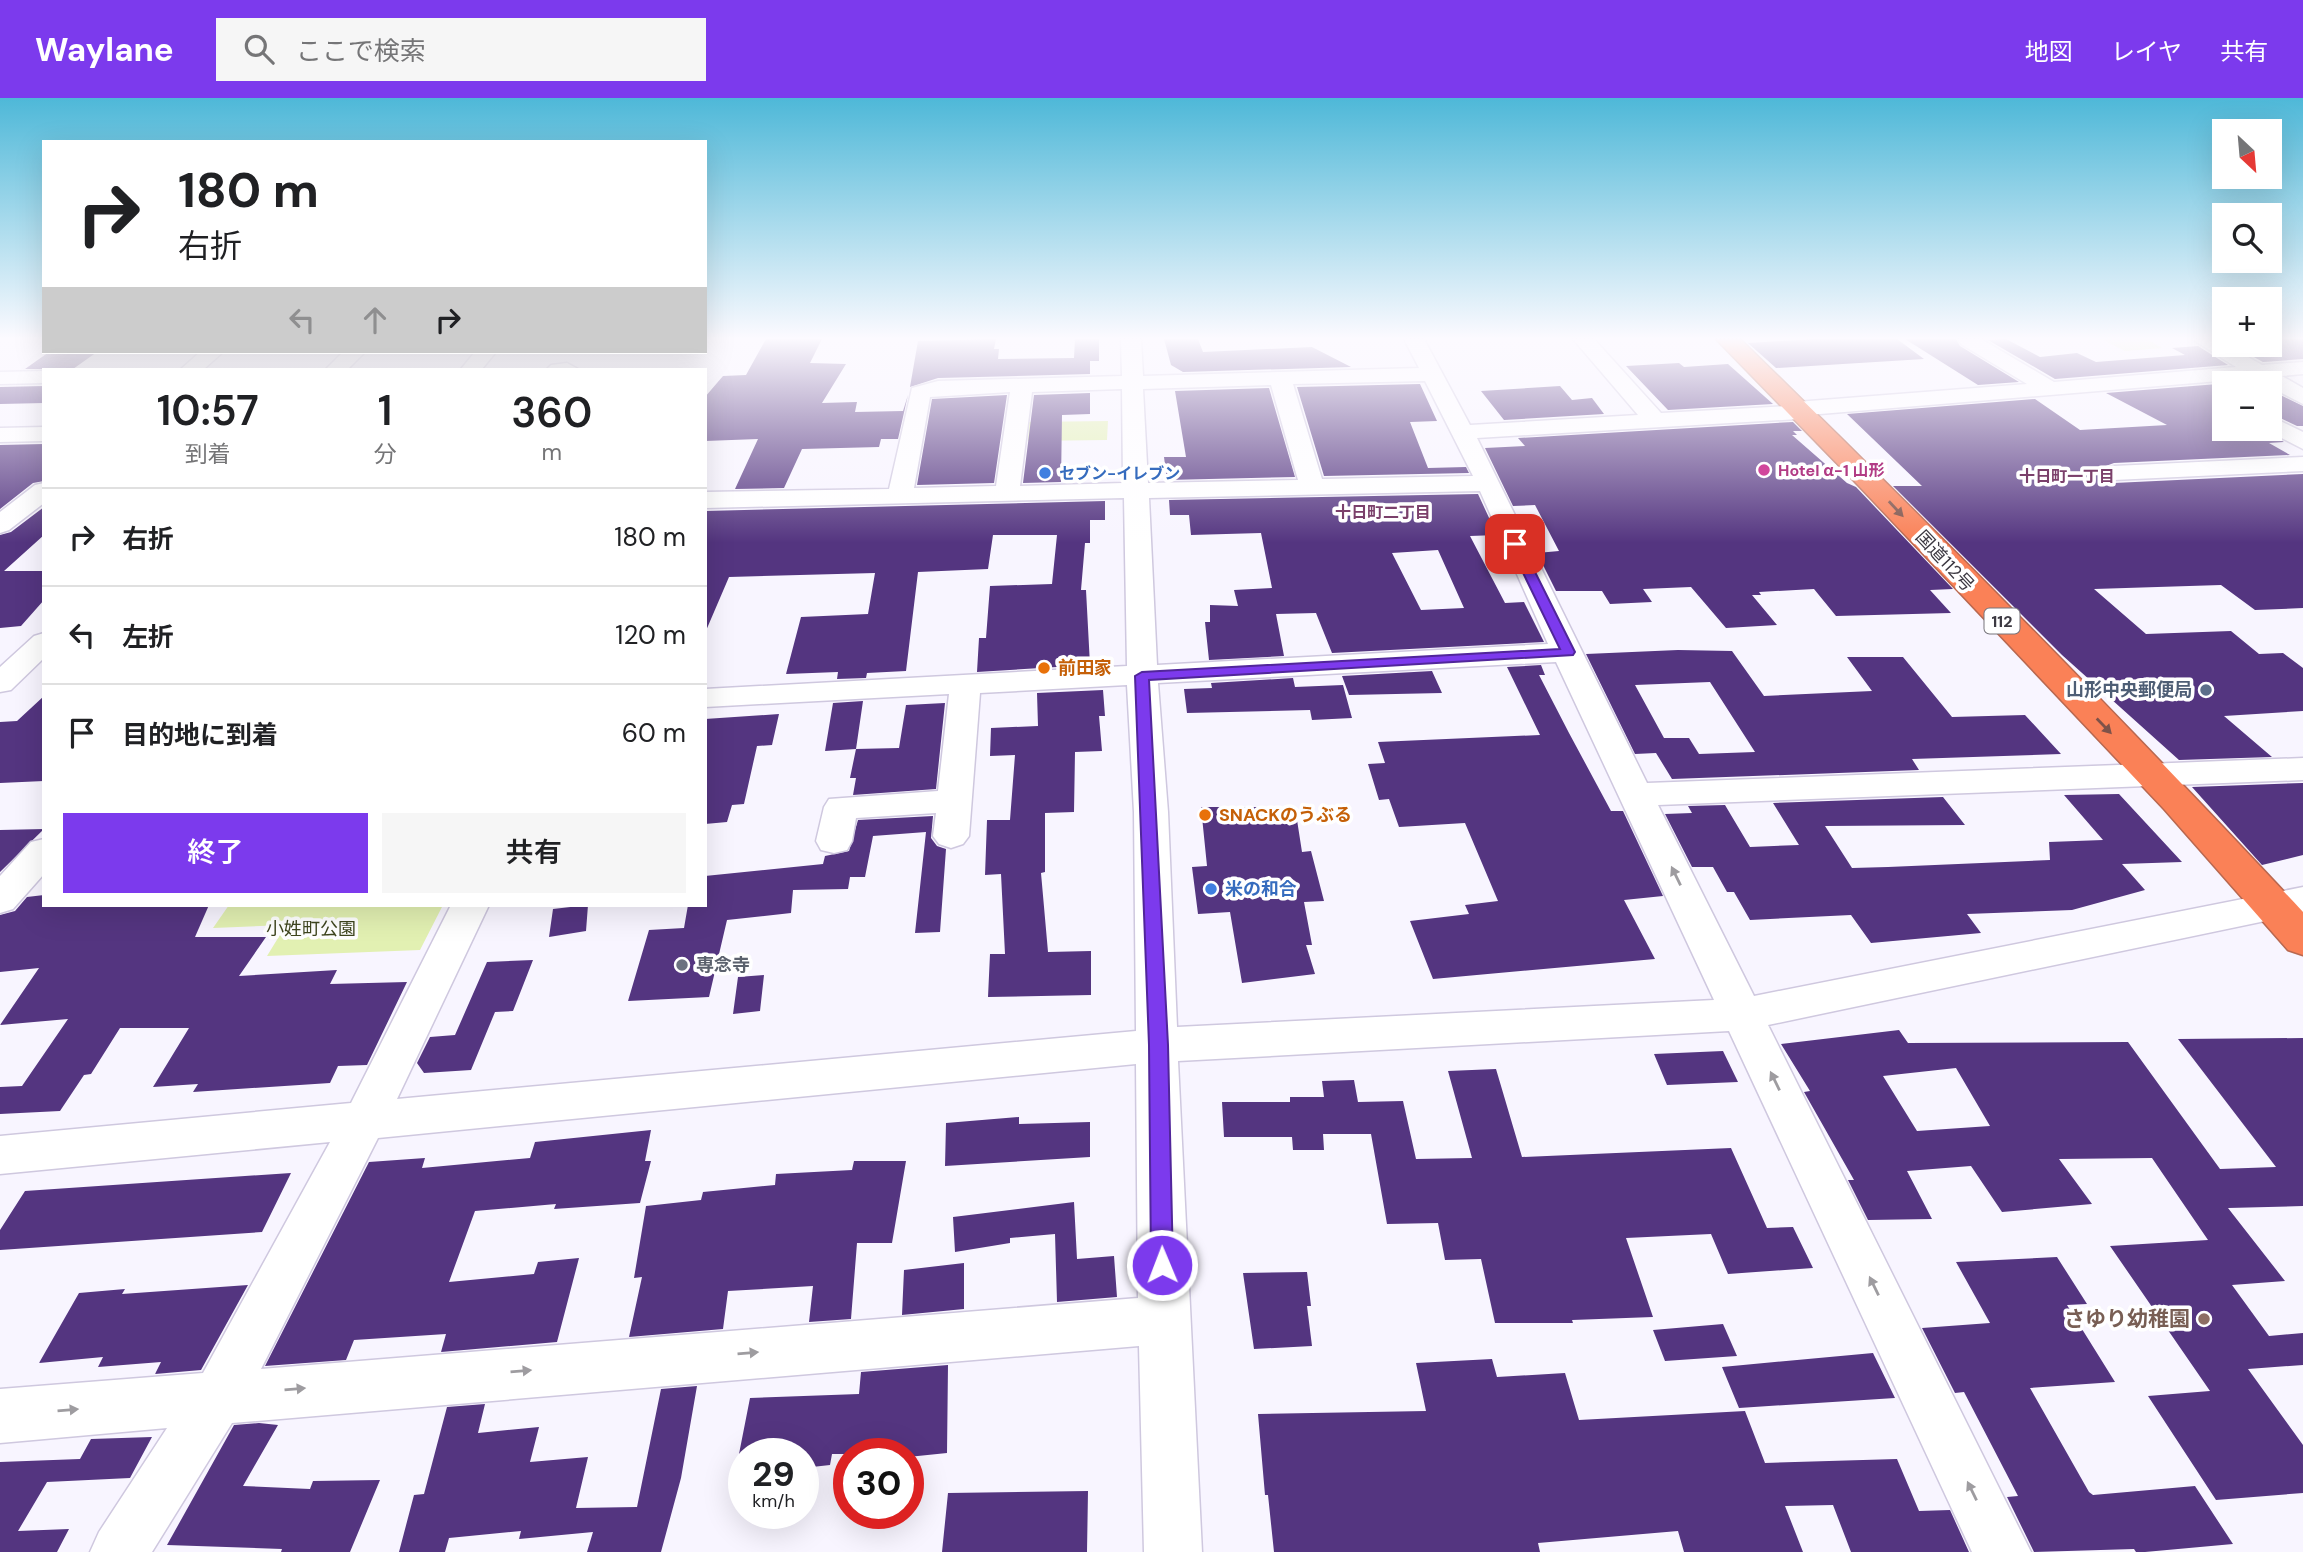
<!DOCTYPE html>
<html lang="ja">
<head>
<meta charset="utf-8">
<style>
	:root { --surface:#fff; --page:#f6f6f6; --text:#202124; --muted:#757577; --line:#e0e0e0; --accent:#7c3aed }
	body { margin:0; font-family:"DM Sans","Noto Sans JP",sans-serif; background:var(--page); color:var(--text); height:100vh; display:flex; flex-direction:column; font-size:26px; white-space:nowrap }
	* { box-sizing:border-box; margin:0 }
	p { font-size:23px; color:var(--muted) }
	.icon { flex:none; width:38px; height:38px; fill:none; stroke:currentColor; stroke-width:2; stroke-linecap:round; stroke-linejoin:round }
	.map { position:relative; flex:1; overflow:hidden }
	.details { position:absolute; left:42px; top:270px; width:665px; height:539px; display:flex; flex-direction:column; background:var(--surface); border-radius:0px; box-shadow:0 7px 28px #0002 }
	.details>* { flex:none }
	.top-card { position:absolute; left:42px; top:42px; width:665px; height:214px; border-radius:0px; box-shadow:0 7px 28px #0002; background:#fff; color:var(--text); overflow:hidden }
	.needle { width:46px; rotate:154deg }
	.tools { position:absolute; left:2212px; top:21px; display:grid; gap:14px }
	.tools a { display:grid; place-items:center; width:70px; height:70px; border-radius:0px; background:var(--surface); box-shadow:0 7px 28px #0002; font-size:35px }
	.speed { position:absolute; left:728px; top:1340px; display:flex; gap:14px; font-size:35px; font-weight:700; text-align:center }
	.speed>* { display:grid; place-content:center; width:91px; height:91px; border-radius:50%; background:var(--surface); box-shadow:0 7px 28px #0002; line-height:1 }
	.speed small { font-size:18px; font-weight:400 }
	.speed .limit { border:10px solid #d22; background:#fff; color:#111 }
	.pin { position:absolute; display:grid; place-items:center; width:60px; height:60px; color:#fff; margin:-30px; border-radius:14px; box-shadow:0 4px 10px #0006 }
	.me { position:absolute; width:77px; margin:-38px; rotate:359deg; stroke-linejoin:round; filter:drop-shadow(0 0 5px #0008) }
	.turn { display:flex; align-items:center; gap:24px; height:147px; padding:0 21px; font-size:32px }
	.turn .icon { width:91px; height:91px; stroke-width:2.5 }
	.turn b { display:block; font-size:49px; line-height:60px }
	.lanes { display:flex; align-items:center; height:66px; padding:0 21px; background:#0003; justify-content:center; gap:35px; direction:ltr }
	.lanes .off { opacity:.35 }
	.eta { display:flex; justify-content:space-evenly; align-items:center; height:119px; text-align:center }
	.eta b { font-size:42px; font-weight:600; line-height:49px }
	.action { display:flex; gap:14px; margin-top:auto; padding:14px 21px }
	.action a { flex:1; height:80px; border-radius:0px; background:var(--accent); color:#fff; font-size:28px; font-weight:600; line-height:80px; text-align:center }
	.action a+a { background:var(--page); color:var(--text) }
	ul { padding:0; list-style:none }
	li { display:flex; align-items:center; gap:21px; height:98px; padding:0 21px; border-top:2px solid var(--line) }
	li div { flex:1 }
	li b { display:block; font-size:26px }
	li em { font-style:normal }
	header { display:flex; align-items:center; gap:42px; box-sizing:border-box; height:98px; padding:0 35px; background:var(--accent); color:#fff }
	header strong { font-size:33px }
	nav { display:flex; gap:38px; margin-inline-start:auto; font-size:24px }
	.search { width:490px; height:63px; background:var(--page); display:flex; align-items:center; gap:18px; box-sizing:border-box; padding:0 24px; border-radius:0px; color:var(--muted); font-size:26px }
	.map>svg:first-child { display:block }
</style>
</head>
<body>
<header>
<strong>Waylane</strong>
<div class="search"><svg class="icon" aria-label="search" viewBox="0 0 24 24"><circle cx="10" cy="10" r="6"/><path d="M15 15l6 6"/></svg>ここで検索</div>
<nav><a>地図</a><a>レイヤ</a><a>共有</a></nav>
</header>
<div class="map">
<svg width="2303" height="1454" viewBox="0 0 2303 1454">
	<rect width="100%" height="100%" fill="#f8f5ff"/>
	<!-- green -->
	<path fill="#e2f0b2" d="M2101,241H2147L2162,250L2125,253Z
		M1108,323L1107,342L1028,343L1029,324Z
		M229,807H443L420,852L267,858L286,827L213,830Z"/>
	<!-- building -->
	<path fill="#543580" fill-rule="evenodd" d="M766,241H822L810,265L846,266L822,305L857,304L855,314L903,313L908,297L898,341H881L879,349L802,351L784,390L735,391L758,341L705,343V299L723,278L746,277Z
		M996,241L994,251H999L998,261L1074,260L1075,241H1099V263H1090V276L938,280L910,289L918,243Z
		M1164,241H1198L1203,254L1312,249L1351,269L1183,274L1171,267Z
		M1816,241H1897L1924,261L1776,270L1748,245Z
		M1905,241H1956L1960,248L2019,284L1978,287Z
		M2006,241L2040,259L2077,255L2096,264L2185,257L2172,250L2198,248L2228,267L2055,281L1988,242Z
		M2270,241H2303V261L2263,264L2232,247H2270Z
		M49,254H97L73,271H25Z
		M1679,265L1684,269L1728,266L1773,306L1668,312L1626,268Z
		M2255,283L2262,285H2224V331H2262L2284,344L2269,345L2290,357L2114,365L2103,369L2100,376L2104,383L2114,385L2303,376V510L2255,512L2221,487L2094,491L2146,536L2231,533L2259,556L2283,555L2303,570V613L2224,618L2272,659L2179,662L2062,557L1893,388H1922L1847,316L2035,301L2080,332L2167,327L2106,295Z
		M1420,286L1437,323L1410,324L1428,370L1466,369L1469,375L1324,378L1297,289Z
		M44,288V305L0,306V289Z
		M1560,288L1572,302L1592,300L1604,316L1504,322L1481,293Z
		M1269,290L1295,379L1167,382L1164,359H1186L1175,293Z
		M2270,292L2303,308V328H2297L2270,315Z
		M1090,295V316L1062,317L1061,384L1023,385L1034,297Z
		M1007,297L994,385L917,387L932,301Z
		M1793,324L1802,333H1793L1797,337H1792L1847,385L1856,389L1953,491L1930,492L1951,515L1836,518L1814,491L1759,494L1761,497H1752L1777,527L1726,530L1691,489L1643,491L1652,504L1610,506L1602,493H1556L1537,455L1559,453L1535,407L1513,408L1485,350L1525,348L1518,340Z
		M44,346V383L33,385L0,411V347Z
		M1478,396L1497,437L1470,438L1505,505L1524,504L1544,544L1332,555L1316,515L1276,516L1284,558L1209,562L1205,524H1210V507L1238,508L1234,492L1272,490L1261,435L1191,437L1189,417H1170L1169,402ZM1438,452L1464,510L1421,512L1392,455Z
		M1105,403V422H1090V445H1085L1081,492H1086L1090,567L977,574L979,540H986L990,488L1052,486L1057,437H993L988,471L918,474L906,573L867,575L866,580L837,581L838,574L786,576L801,519L868,516L875,475L729,479L705,535V413Z
		M44,409V437L4,473H44V502L21,528L0,530V437L11,434Z
		M1678,552L1732,553L1764,598L1872,593L1847,559H1903L1952,619L2025,617L2061,656L1912,661L1919,672L1672,681L1656,655L1635,656L1586,556ZM1710,584L1755,654L1699,656L1689,640H1664L1635,587Z
		M1541,567L1545,577H1539L1569,635L1611,713H1623L1663,798L1624,802L1655,861L1433,881L1410,823L1469,816L1465,807L1498,803L1465,725L1399,729L1389,701L1379,702L1368,666L1385,665L1378,644L1540,637L1507,569Z
		M1432,573L1442,595L1349,597L1342,578Z
		M1293,580L1295,589L1343,587L1352,620L1312,622L1310,612L1187,615L1184,591L1212,590L1211,585Z
		M1103,592L1105,618H1099L1102,653L1075,654L1074,714L1045,715V774L1041,775L1048,854L1091,853V897L988,899L990,856H1005L1001,776L985,777L987,722H1010L1015,657L990,658L991,630L1038,628L1037,595Z
		M44,598V683L0,685V624L17,623Z
		M863,603L856,651L825,653L833,605Z
		M945,605L936,691L853,697L856,680H850L856,651L899,650L906,607Z
		M779,616L772,647L757,648L744,706L732,707L727,724L705,726V621Z
		M2303,685V757L2262,767L2192,689Z
		M2119,696L2182,764L2122,766L2145,792L2072,812L1967,816L1981,835L1871,845L1851,817L1750,822L1734,794H1727L1713,769H1692L1665,716L1692,715L1688,708L1725,707L1750,749L1799,747L1773,705L1943,699L1965,727L1825,728L1852,770L1888,769L2050,762L2049,744L2103,742L2064,697Z
		M1201,709H1295L1302,754L1311,753L1324,803L1304,804L1312,847H1306L1315,876L1242,885L1230,814L1198,816L1192,769L1207,768Z
		M933,718L931,740L937,748L946,751L940,834L915,835L926,734L873,738L865,779H850L848,791L793,792L791,815L727,822L709,899L628,903L649,832L684,830L688,807H705V778L823,766L825,758L849,753L858,722Z
		M0,732L44,731L0,774Z
		M44,797V807H209L195,839H266L239,878L337,872L330,886L407,884L367,967L338,968L330,985L193,994L198,986L153,989L189,930H120L91,976L84,977L60,1013L0,1016V989L22,988L68,921L0,927L39,870L0,874V817L15,813L27,799Z
		M588,807L586,833L549,839L553,811Z
		M533,862L513,913L495,914L471,972L424,975L417,965L430,939L455,937L487,864Z
		M764,877L760,913L733,916L738,879Z
		M1899,932L1908,945L2128,944L2220,1071L2276,1069L2178,941L2303,940V1108L2228,1110L2285,1183L2232,1187L2269,1238L2303,1235V1267L2248,1271L2303,1347V1395L2216,1402L2148,1298L2210,1293L2110,1148L2208,1142L2152,1060L2059,1061L2092,1106L2002,1114L1971,1068L1907,1073L1932,1121L1868,1122L1848,1082H1854L1804,994L1810,993L1781,946ZM1956,970L1990,1028L1917,1033L1883,978Z
		M1723,953L1738,984L1667,987L1654,956Z
		M1496,971L1522,1059L1731,1050L1767,1130L1793,1129L1813,1170L1728,1176L1711,1136L1626,1140L1653,1219L1572,1222L1573,1225H1495L1481,1161L1445,1162L1438,1125L1387,1126L1371,1036H1323L1324,1052H1293L1292,1039H1224L1222,1004H1290V999H1324L1322,983L1354,982L1358,1004L1403,1003L1416,1061L1472,1060L1448,973Z
		M1019,1019V1026L1090,1024V1059L945,1068L946,1025Z
		M651,1032L645,1063H651L640,1105L554,1111L556,1106L475,1113L449,1184L534,1176L538,1164L579,1160L557,1244L441,1254L446,1236L354,1242L346,1262L265,1268L369,1064L425,1060L422,1070L530,1060L535,1044Z
		M854,1063H906L892,1145H857L851,1221L809,1224L813,1188L728,1193L723,1231L629,1239L642,1179L634,1180L646,1108L701,1102L703,1094L775,1087L776,1076L852,1072Z
		M291,1075L262,1134L0,1152V1132L25,1093Z
		M1074,1104L1077,1161L1114,1158L1117,1199L1057,1204L1055,1136L1010,1140V1145L955,1154L953,1119Z
		M2057,1159L2087,1206L2067,1207L2115,1284L2030,1290L2089,1394L2093,1397L2195,1388L2233,1446L2145,1454H2136L2134,1451L2034,1454L2007,1399L2018,1398L1964,1294L1955,1295L1922,1230L1990,1225L1956,1164Z
		M964,1165V1211L902,1217L904,1172Z
		M1307,1174L1311,1208H1307L1312,1248L1254,1251L1243,1175Z
		M248,1187L201,1272L155,1276L161,1264L98,1269L103,1259L39,1265L79,1195L125,1191L122,1196Z
		M1723,1226L1737,1258L1665,1263L1653,1232Z
		M1873,1255L1895,1300L1739,1310L1722,1269Z
		M1492,1261L1497,1279L1565,1275L1579,1322L1745,1313L1765,1365L1897,1361L1919,1413L1950,1412L1969,1454H1851L1833,1407L1785,1408L1803,1454H1684L1678,1433L1538,1445L1540,1454H1274L1268,1397H1265L1258,1316L1426,1313L1416,1265Z
		M948,1267L947,1355L908,1359V1356H832L830,1367L803,1370V1356H739L750,1300L859,1296L861,1274Z
		M697,1288L681,1380L661,1454H587L593,1434L519,1441L521,1433L449,1440L445,1454H399L414,1397L424,1396L447,1309L485,1306L478,1335L539,1329L530,1364L588,1359L576,1410L637,1409L661,1291Z
		M259,1325L278,1327L243,1388L310,1391L313,1383L380,1382L350,1454H281L282,1451L167,1447L234,1327Z
		M152,1339L130,1380L47,1384L18,1433L69,1431L57,1454H0V1364L80,1361L91,1341Z
		M1088,1393L1087,1454H942L948,1395Z"/>
	<g fill="none" stroke-linecap="round" stroke-linejoin="round">
		<!-- minor casing -->
		<g stroke="#cfc8df" stroke-width="3">
			<path id="minor" d="M1121,241H1141L1143,278L1419,270L1404,241H1424L1470,327L1638,317L1573,241H1594L1661,315L1787,308L1796,304L2027,286L1961,246L1958,241H1981L2054,284L2236,269L2192,241H2217L2262,267L2303,264V276L2282,278L2303,290V306L2270,289V285L2255,280L1808,317L1799,321L1477,340L1647,685L2303,660V682L1658,707L1754,898L2303,789V815L1768,927L2031,1454H1972L1729,933L1178,963L1202,1454H1144L1139,1248L232,1325L152,1454H90L99,1434L167,1330L0,1345V1291L203,1275L330,1044L0,1076V1038L351,1005L451,807H489L397,1001L1136,933L1134,714L1127,587L980,595L969,738L963,746L951,750L939,746L933,738L936,715L856,720L852,743L847,752L834,755L821,752L816,743L824,709L829,701L938,693L949,596L705,609V591L1127,568L1124,400L705,410V394L889,391L912,290L938,283L1122,278ZM1425,283L1473,378L1322,381L1293,286ZM1271,287L1298,382L1148,385L1143,291ZM1122,291L1123,385L1020,388L1032,294ZM1010,294L996,388L914,390L930,299ZM1480,393L1548,546L1157,567L1149,400ZM1556,564L1714,902L1177,929L1168,714L1158,585ZM1136,966L1138,1200L261,1271L378,1040Z
				M200,254H223L204,271H181Z
				M343,254H365L348,271H326Z
				M475,254H496L482,271H461Z
				M567,265L578,271H547L551,267Z
				M44,273V285L0,286V274Z
				M2270,318L2303,334V351L2264,331H2270Z
				M44,329V343L0,344V330Z
				M2303,359V373L2114,382L2105,380L2102,375L2105,370L2114,368Z
				M44,385V405L9,432L0,435V414L35,387Z
				M44,535V560L11,592L0,594V569L34,538Z
				M44,741V776L13,811L0,815V778L31,744Z"/>
		</g>
		<!-- highway casing -->
		<g stroke="#b86850" stroke-width="3">
			<path id="highway" d="M1716,241H1740C1932,428 2120,618 2303,814V857L2288,852L2164,711L1858,387Z"/>
		</g>
		<!-- minor -->
		<use href="#minor" fill="#fff" fill-rule="evenodd"/>
		<!-- highway -->
		<use href="#highway" fill="#fa8157" fill-rule="evenodd"/>
	</g>
	<!-- one-way arrows -->
	<defs><path id="oneway-solid" d="M-6-.8H1V-3.2L6.5 0L1 3.2V.8H-6Z" transform="scale(1.75)"/></defs>
	<g fill="#7e5249">
		<use href="#oneway-solid" transform="translate(1896 411) rotate(47)"/>
		<use href="#oneway-solid" transform="translate(2104 628) rotate(46)"/>
	</g>
	<g fill="#9e9ca0">
		<use href="#oneway-solid" transform="translate(1676 778) rotate(-116)"/>
		<use href="#oneway-solid" transform="translate(1775 983) rotate(-116)"/>
		<use href="#oneway-solid" transform="translate(1874 1188) rotate(-116)"/>
		<use href="#oneway-solid" transform="translate(748 1255) rotate(-5)"/>
		<use href="#oneway-solid" transform="translate(521 1273) rotate(-5)"/>
		<use href="#oneway-solid" transform="translate(295 1291) rotate(-5)"/>
		<use href="#oneway-solid" transform="translate(68 1312) rotate(-5)"/>
		<use href="#oneway-solid" transform="translate(1972 1393) rotate(-116)"/>
	</g>
	<!-- sky -->
	<linearGradient id="sky" x2="0" y2="1"><stop stop-color="#4eb8d8"/><stop offset="0.54" stop-color="#fcfaff"/><stop offset="1" stop-color="#fcfaff" stop-opacity="0"/></linearGradient>
	<rect width="2303" height="445" fill="url(#sky)"/>
	<!-- route -->
	<path fill="#7c3aed" stroke="#51269a" stroke-width="2" d="M1515,442L1521,446L1575,554L1573,557L1149,582L1168,947L1173,1167L1170,1174L1162,1177L1154,1174L1151,1167L1149,947L1135,578L1142,574L1560,551L1509,446Z"/>
	<!-- markers -->
	<circle fill="#d1479c" stroke="#fff" stroke-width="2.5" cx="1764" cy="372" r="7"/>
	<g fill="#3f7fe0" stroke="#fff" stroke-width="2.5">
		<circle cx="1045" cy="375" r="7"/>
		<circle cx="1211" cy="791" r="7"/>
	</g>
	<g fill="#e8710a" stroke="#fff" stroke-width="2.5">
		<circle cx="1044" cy="570" r="7"/>
		<circle cx="1205" cy="717" r="7"/>
	</g>
	<circle fill="#5c6f8a" stroke="#fff" stroke-width="2.5" cx="2206" cy="592" r="7"/>
	<circle fill="#6b7280" stroke="#fff" stroke-width="2.5" cx="682" cy="867" r="7"/>
	<circle fill="#8d6e63" stroke="#fff" stroke-width="2.5" cx="2204" cy="1221" r="7"/>
	<g text-anchor="middle" dominant-baseline="central" stroke-width="7" stroke-linejoin="round" paint-order="stroke">
		<!-- far-hotel labels -->
		<g font-size="16" font-weight="bold" fill="#b23c85" stroke="#fff" text-anchor="start">
			<text x="1778" y="372">Hotel α-1 山形</text>
		</g>
		<!-- far-shop labels -->
		<g font-size="16" font-weight="bold" fill="#366cbe" stroke="#fff" text-anchor="start">
			<text x="1059" y="375">セブン-イレブン</text>
		</g>
		<!-- far-neighbourhood labels -->
		<g font-size="16" font-weight="bold" fill="#7b406b" stroke="#fff">
			<text x="2067" y="378">十日町一丁目</text>
			<text x="1383" y="414">十日町二丁目</text>
		</g>
		<!-- shield labels -->
		<rect fill="#fff" stroke="#76747b" stroke-width="2" x="1984.5" y="510.5" width="35" height="25" rx="5"/>
		<g font-size="16" font-weight="bold" fill="#3c3942">
			<text x="2002" y="523">112</text>
		</g>
		<!-- street labels -->
		<g font-size="18" fill="#3c3942" stroke="#fff">
			<text transform="translate(1945 463) rotate(47)">国道112号</text>
		</g>
		<!-- food labels -->
		<g font-size="18" font-weight="bold" fill="#c56008" stroke="#fff" text-anchor="start">
			<text x="1058" y="570">前田家</text>
			<text x="1219" y="717">SNACKのうぶる</text>
		</g>
		<!-- service labels -->
		<g font-size="18" font-weight="bold" fill="#4e5e75" stroke="#fff" text-anchor="end">
			<text x="2192" y="592">山形中央郵便局</text>
		</g>
		<!-- shop labels -->
		<g font-size="18" font-weight="bold" fill="#366cbe" stroke="#fff" text-anchor="start">
			<text x="1225" y="791">米の和合</text>
		</g>
		<!-- park labels -->
		<g font-size="18" fill="#3e451e" stroke="#fff">
			<text x="311" y="831">小姓町公園</text>
		</g>
		<!-- worship labels -->
		<g font-size="18" font-weight="bold" fill="#5b616d" stroke="#fff" text-anchor="start">
			<text x="696" y="867">専念寺</text>
		</g>
		<!-- near-education labels -->
		<g font-size="21" font-weight="bold" fill="#785e54" stroke="#fff" text-anchor="end">
			<text x="2190" y="1221">さゆり幼稚園</text>
		</g>
	</g>
</svg>
<div class="tools">
<a><svg class="needle" viewBox="-14 -14 28 28"><path d="M0-13l5 13h-10z" fill="#e53935"/><path d="M0 13l5-13h-10z" fill="#757577"/></svg></a>
<a><svg class="icon" aria-label="search" viewBox="0 0 24 24"><circle cx="10" cy="10" r="6"/><path d="M15 15l6 6"/></svg></a>
<a>+</a>
<a>−</a>
</div>
<div class="speed"><div>29<small>km/h</small></div><div class="limit">30</div></div>
<div class="pin" style="left:1515px;top:446px;background:#d93025"><svg class="icon" aria-label="arrive" viewBox="0 0 24 24"><path d="M6 21V4h12l-3 4 3 4H6"/></svg></div>
<svg class="me" style="left:1162px;top:1167px" viewBox="-20 -20 40 40"><circle r="17" fill="#7c3aed" stroke="#fff" stroke-width="3"/><path d="M0-11L8 9 0 5-8 9z" fill="#fff"/></svg>
<div class="top-card">
<div class="turn"><svg class="icon" aria-label="right" viewBox="0 0 24 24"><path d="M7 20v-9h11M14 6l5 5-5 5"/></svg><div><b>180 m</b>右折</div></div>
<div class="lanes"><svg class="icon off" aria-label="left" viewBox="0 0 24 24"><path d="M17 20v-9H6M10 6l-5 5 5 5"/></svg><svg class="icon off" aria-label="ahead" viewBox="0 0 24 24"><path d="M12 20V5M6 11l6-6 6 6"/></svg><svg class="icon" aria-label="right" viewBox="0 0 24 24"><path d="M7 20v-9h11M14 6l5 5-5 5"/></svg></div>
</div>
<section class="details">
<div class="eta">
<div><b>10:57</b><p>到着</p></div>
<div><b>1</b><p>分</p></div>
<div><b>360</b><p>m</p></div>
</div>
<ul>
<li><svg class="icon" aria-label="right" viewBox="0 0 24 24"><path d="M7 20v-9h11M14 6l5 5-5 5"/></svg><div><b>右折</b></div><em>180 m</em></li>
<li><svg class="icon" aria-label="left" viewBox="0 0 24 24"><path d="M17 20v-9H6M10 6l-5 5 5 5"/></svg><div><b>左折</b></div><em>120 m</em></li>
<li><svg class="icon" aria-label="arrive" viewBox="0 0 24 24"><path d="M6 21V4h12l-3 4 3 4H6"/></svg><div><b>目的地に到着</b></div><em>60 m</em></li>
</ul>
<div class="action"><a>終了</a><a>共有</a></div>
</section>
</div>
</body>
</html>
